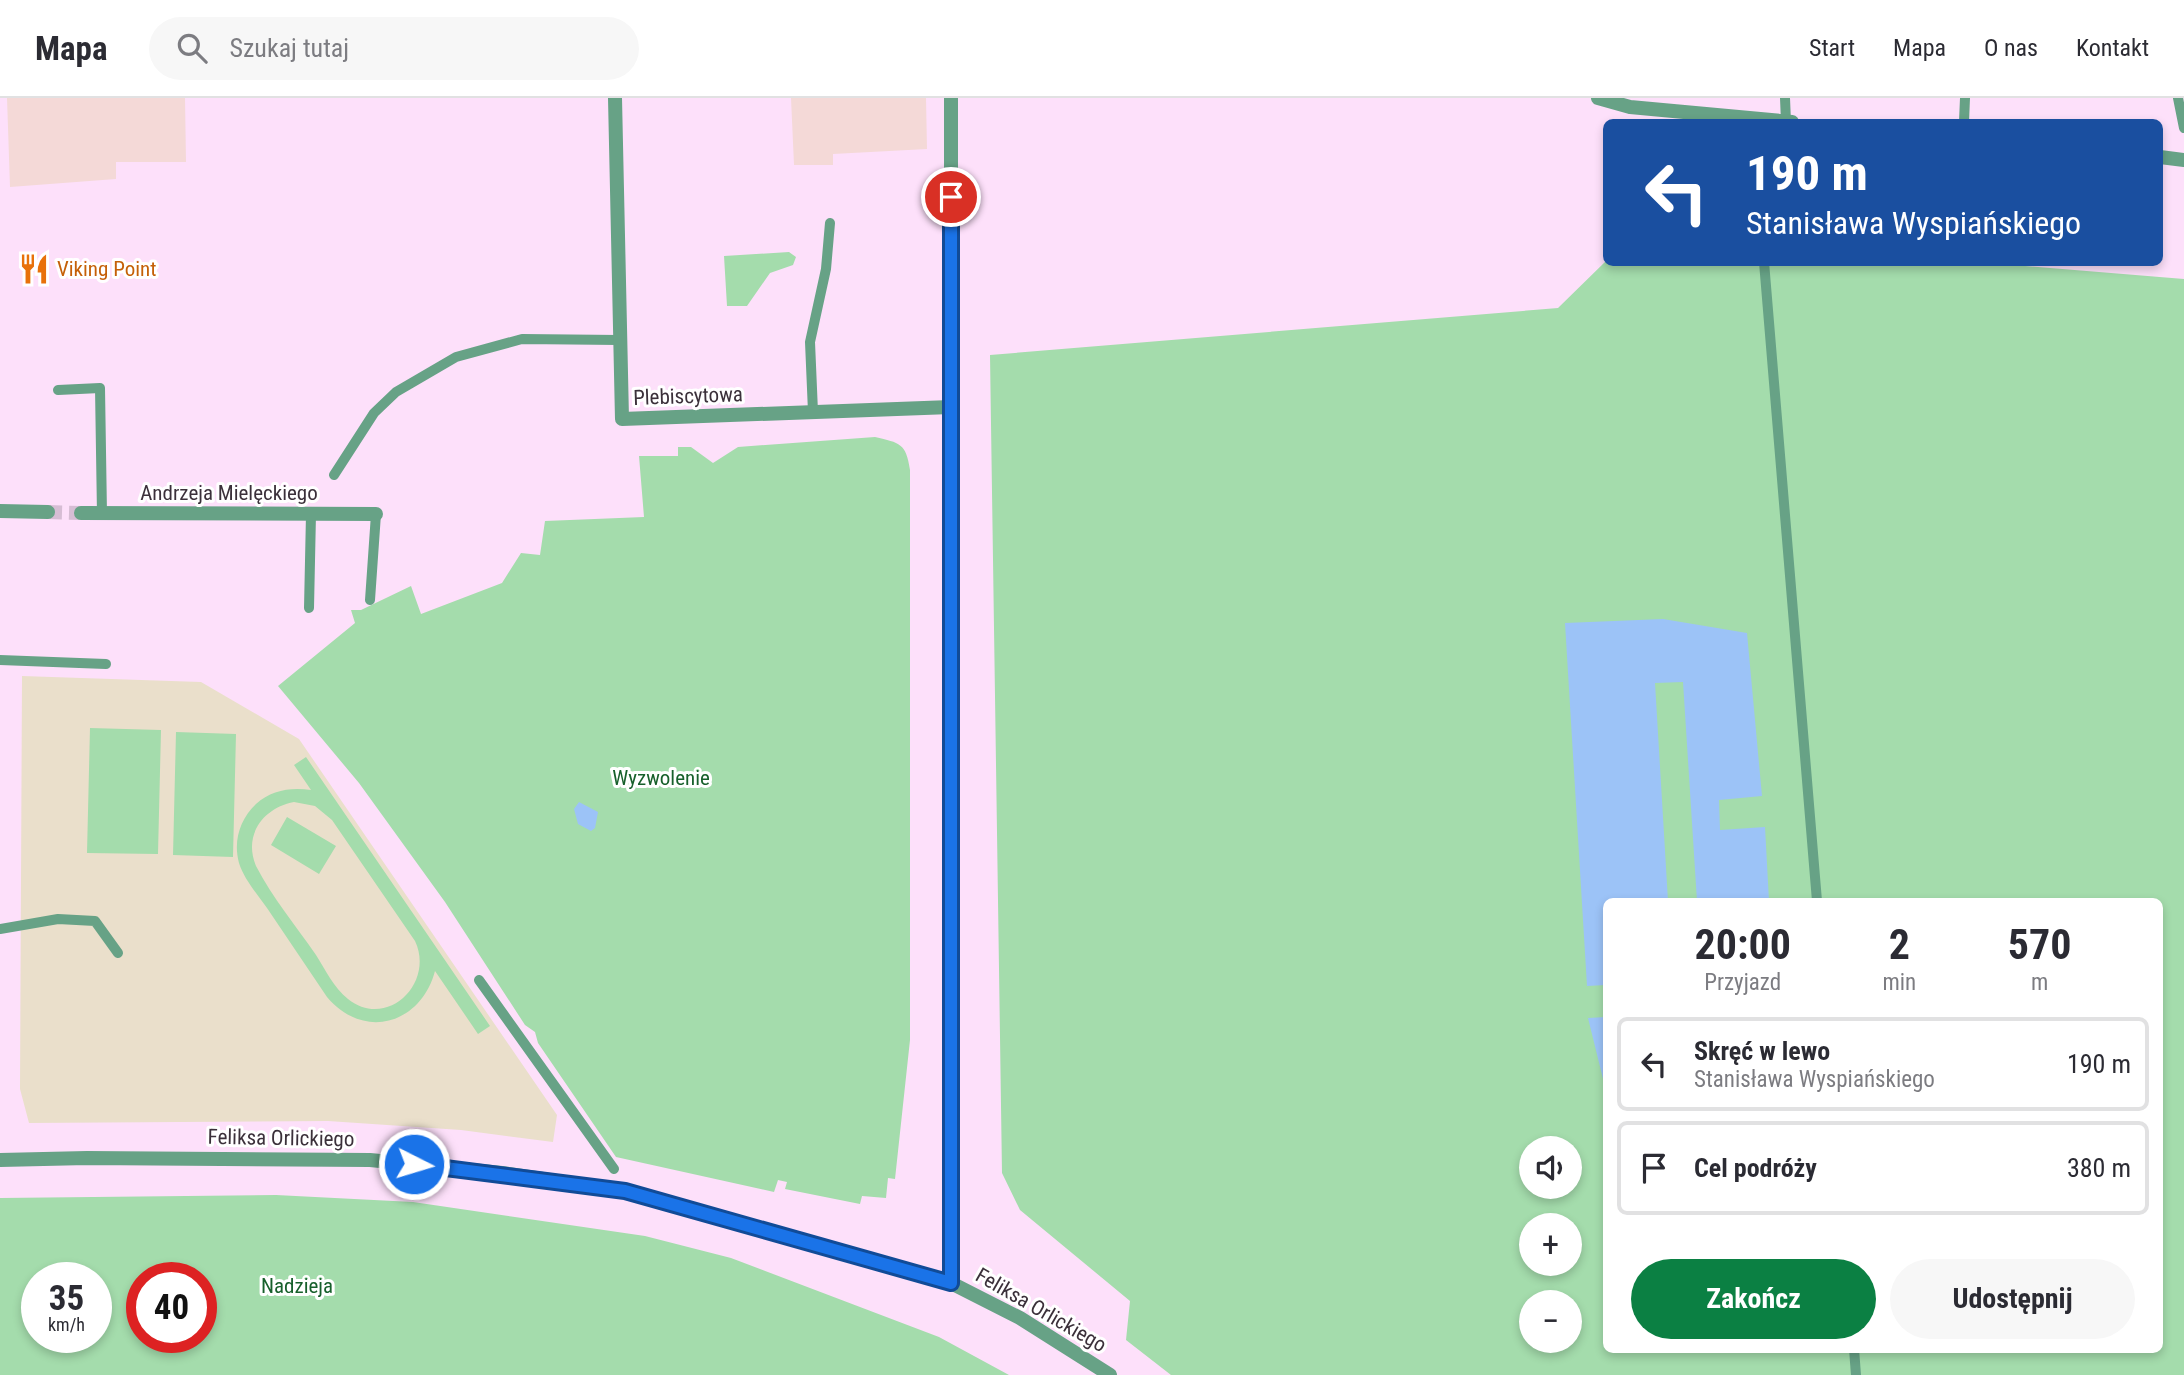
<!DOCTYPE html>
<html lang="pl">
<head>
<meta charset="utf-8">
<style>
	:root { --surface:#fff; --page:#f7f7f7; --text:#2b2b33; --muted:#7c7c81; --line:#e1e1e2; --accent:#0b8043 }
	body { margin:0; font-family:"Roboto Condensed",sans-serif; background:var(--page); color:var(--text); height:100vh; display:flex; flex-direction:column; font-size:26px; white-space:nowrap }
	* { box-sizing:border-box; margin:0 }
	p { font-size:23px; color:var(--muted) }
	.icon { flex:none; width:38px; height:38px; fill:none; stroke:currentColor; stroke-width:2; stroke-linecap:round; stroke-linejoin:round }
	.map { position:relative; flex:1; overflow:hidden }
	.sheet { position:absolute; left:1603px; top:800px; width:560px; height:455px; display:flex; flex-direction:column; background:var(--surface); border-radius:10px; box-shadow:0 4px 10px #0003 }
	.sheet>* { flex:none }
	.banner { position:absolute; left:1603px; top:21px; width:560px; height:147px; border-radius:10px; box-shadow:0 4px 10px #0003; background:#1a4fa0; color:#fff; overflow:hidden }
	.controls { position:absolute; left:1519px; top:1038px; display:grid; gap:14px }
	.controls a { display:grid; place-items:center; width:63px; height:63px; border-radius:50%; background:var(--surface); box-shadow:0 4px 10px #0003; font-size:35px }
	.speed { position:absolute; left:21px; top:1164px; display:flex; gap:14px; font-size:35px; font-weight:700; text-align:center }
	.speed>* { display:grid; place-content:center; width:91px; height:91px; border-radius:50%; background:var(--surface); box-shadow:0 4px 10px #0003; line-height:1 }
	.speed small { font-size:18px; font-weight:400 }
	.speed .limit { border:10px solid #d22; background:#fff; color:#111 }
	.pin { position:absolute; display:grid; place-items:center; width:60px; height:60px; color:#fff; margin:-30px; border:4px solid #fff; border-radius:50%; box-shadow:0 2px 7px #0007 }
	.me { position:absolute; width:77px; margin:-38px; rotate:95deg; stroke-linejoin:round; filter:drop-shadow(0 0 5px #0008) }
	.turn { display:flex; align-items:center; gap:24px; height:147px; padding:0 28px; font-size:32px }
	.turn .icon { width:91px; height:91px; stroke-width:2.5 }
	.turn b { display:block; font-size:49px; line-height:60px }
	.eta { display:flex; justify-content:space-evenly; align-items:center; height:119px; text-align:center }
	.eta b { font-size:42px; font-weight:700; line-height:49px }
	.cta { display:flex; gap:14px; margin-top:auto; padding:14px 28px }
	.cta a { flex:1; height:80px; border-radius:42px; background:var(--accent); color:#fff; font-size:28px; font-weight:700; line-height:80px; text-align:center }
	.cta a+a { background:var(--page); color:var(--text) }
	ul { padding:0; list-style:none }
	li { display:flex; align-items:center; gap:21px; height:94px; margin:0 14px 10px; padding:0 14px; border:4px solid var(--line); border-radius:10px }
	li div { flex:1 }
	li b { display:block; font-size:26px }
	li em { font-style:normal }
	header { display:flex; align-items:center; gap:42px; box-sizing:border-box; height:98px; padding:0 35px; background:var(--surface); border-bottom:2px solid var(--line) }
	header strong { font-size:33px }
	nav { display:flex; gap:38px; margin-inline-start:auto; font-size:24px }
	.search { width:490px; height:63px; background:var(--page); display:flex; align-items:center; gap:18px; box-sizing:border-box; padding:0 24px; border-radius:38px; color:var(--muted); font-size:26px }
	.map>svg:first-child { display:block }
</style>
</head>
<body>
<header>
<strong>Mapa</strong>
<div class="search"><svg class="icon" aria-label="search" viewBox="0 0 24 24"><circle cx="10" cy="10" r="6"/><path d="M15 15l6 6"/></svg>Szukaj tutaj</div>
<nav><a>Start</a><a>Mapa</a><a>O nas</a><a>Kontakt</a></nav>
</header>
<div class="map">
<svg width="2184" height="1277" viewBox="0 0 2184 1277">
	<rect width="100%" height="100%" fill="#fde0fa"/>
	<!-- commercial -->
	<path fill="#f4d9d7" d="M7,0H185L186,64H116V81L10,89Z
		M791,0H926L927,51L833,56V67H794Z"/>
	<!-- education -->
	<path fill="#eadfcb" d="M22,578L201,584L299,641L557,1017L553,1044L461,1032L328,1023L29,1025L20,991Z"/>
	<!-- green -->
	<path fill="#a4dcac" fill-rule="evenodd" d="M789,154L796,159L793,167L770,175L747,208H727L724,158Z
		M1606,163L1977,164L2184,181V1277H1171L1126,1242L1130,1203L1020,1112L1002,1075L990,257L1558,210ZM1606,803H2160V1251H1606ZM1531,1050H1570V1088H1531ZM1531,1127H1570V1166H1531ZM1531,1204H1570V1242H1531Z
		M875,339C900,345 906,345 910,372V942L895,1081L888,1080L886,1100L862,1098L860,1106L785,1091L787,1084L778,1082L774,1094L616,1059L538,945L535,934L525,927L445,804L359,685L278,588L355,525L351,512H361L411,488L421,516L502,485L521,455L540,457L545,423L644,419L639,358H678V349H691L713,365L738,349Z
		M90,630L161,632L158,756L87,755Z
		M176,634L236,636L233,759L173,757Z
		M306,659L490,928L478,936L435,873C421,926 364,943 327,899C307,869 287,840 267,810C257,796 244,781 239,765C233,743 240,721 256,706C271,692 291,689 311,692L294,667ZM294,704L315,708L332,722L415,843C435,885 387,932 348,901C334,890 325,871 316,857C296,828 272,799 256,768C243,737 263,710 294,704Z
		M287,719L336,748L319,776L271,747Z
		M276,1097L413,1104L645,1138L731,1160L939,1239L1009,1277H0V1100ZM37,1180H96V1239H37ZM142,1180H201V1239H142Z"/>
	<!-- water -->
	<path fill="#9cc3f7" d="M1663,521L1747,535L1762,698L1719,702L1720,732L1765,729L1769,803H1697L1683,584L1655,585L1668,803H1606V887L1587,888L1565,525Z
		M579,704L598,714L595,730L591,733L578,726L574,711Z
		M1606,919V993L1588,920Z"/>
	<g fill="none" stroke-linecap="round" stroke-linejoin="round">
		<!-- minor-tunnel -->
		<path stroke="#d6bdd4" stroke-width="14" stroke-dasharray="14 7" stroke-linecap="butt" d="M48,414L81,415"/>
		<!-- service -->
		<path stroke="#67a286" stroke-width="10" d="M1785,0L1786,24
			M2178,0L2184,30
			M1964,24L1965,0
			M1764,164L1817,803
			M58,292L100,290L102,416
			M813,314L810,244L826,171L830,125
			M334,377L374,315L396,294L456,259L522,241L619,242
			M370,502L376,416
			M309,510L311,416
			M0,562L106,566
			M0,831L58,821L95,823L118,855
			M479,882L614,1071
			M1854,1251L1856,1277"/>
		<!-- minor -->
		<path stroke="#67a286" stroke-width="14" d="M615,0L622,321L951,309
			M1598,0L1630,9L1792,24
			M2160,59L2184,62
			M0,413L48,414
			M81,415L376,416"/>
		<!-- tertiary -->
		<path stroke="#67a286" stroke-width="14" d="M0,1062L87,1060L370,1062L502,1075L625,1093L951,1185L1020,1220L1110,1277
			M951,1185V0"/>
	</g>
	<g fill="none" stroke-linecap="round" stroke-linejoin="round">
		<!-- route casing -->
		<g stroke="#114b97" stroke-width="18">
			<path id="route" d="M414,1066L625,1093L951,1185V99"/>
		</g>
		<!-- route -->
		<use href="#route" stroke="#1a73e8" stroke-width="12"/>
	</g>
	<!-- icons -->
	<defs>
		<g id="restaurant-bare" transform="scale(2.415)"><path d="M-5-6h1v4h1v-4h1v4h1v-4h1v5L-1.5 .5V6h-2V.5L-5-1ZM5-6V6H3V1.5H1.5Q1.5-4 5-6Z" fill="#e8710a" stroke="#fff" stroke-width="2.5" paint-order="stroke"/></g>
	</defs>
	<g fill-rule="evenodd">
		<use href="#restaurant-bare" x="34" y="171"/>
	</g>
	<g text-anchor="middle" dominant-baseline="central" stroke-width="6" stroke-linejoin="round" paint-order="stroke">
		<!-- food labels -->
		<g font-size="21" fill="#c56008" stroke="#fff" text-anchor="start">
			<text x="57" y="171">Viking Point</text>
		</g>
		<!-- street labels -->
		<g font-size="21" fill="#3b303a" stroke="#fff">
			<text transform="translate(688 298) rotate(-2)">Plebiscytowa</text>
			<text x="229" y="395">Andrzeja Mielęckiego</text>
			<text transform="translate(281 1040) rotate(1)">Feliksa Orlickiego</text>
			<text transform="translate(1041 1212) rotate(30)">Feliksa Orlickiego</text>
		</g>
		<!-- park labels -->
		<g font-size="21" fill="#17602b" stroke="#fff">
			<text x="661" y="680">Wyzwolenie</text>
			<text x="297" y="1188">Nadzieja</text>
		</g>
	</g>
</svg>
<div class="controls">
<a><svg class="icon" aria-label="sound" viewBox="0 0 24 24"><path d="M4 9h4l5-4v14l-5-4H4zM17 9q2 3 0 6"/></svg></a>
<a>+</a>
<a>−</a>
</div>
<div class="speed"><div>35<small>km/h</small></div><div class="limit">40</div></div>
<div class="pin" style="left:951px;top:99px;background:#d93025"><svg class="icon" aria-label="arrive" viewBox="0 0 24 24"><path d="M6 21V4h12l-3 4 3 4H6"/></svg></div>
<svg class="me" style="left:414px;top:1066px" viewBox="-20 -20 40 40"><circle r="17" fill="#1a73e8" stroke="#fff" stroke-width="3"/><path d="M0-11L8 9 0 5-8 9z" fill="#fff"/></svg>
<div class="banner">
<div class="turn"><svg class="icon" aria-label="left" viewBox="0 0 24 24"><path d="M17 20v-9H6M10 6l-5 5 5 5"/></svg><div><b>190 m</b>Stanisława Wyspiańskiego</div></div>
</div>
<section class="sheet">
<div class="eta">
<div><b>20:00</b><p>Przyjazd</p></div>
<div><b>2</b><p>min</p></div>
<div><b>570</b><p>m</p></div>
</div>
<ul>
<li><svg class="icon" aria-label="left" viewBox="0 0 24 24"><path d="M17 20v-9H6M10 6l-5 5 5 5"/></svg><div><b>Skręć w lewo</b><p>Stanisława Wyspiańskiego</p></div><em>190 m</em></li>
<li><svg class="icon" aria-label="arrive" viewBox="0 0 24 24"><path d="M6 21V4h12l-3 4 3 4H6"/></svg><div><b>Cel podróży</b></div><em>380 m</em></li>
</ul>
<div class="cta"><a>Zakończ</a><a>Udostępnij</a></div>
</section>
</div>
</body>
</html>
